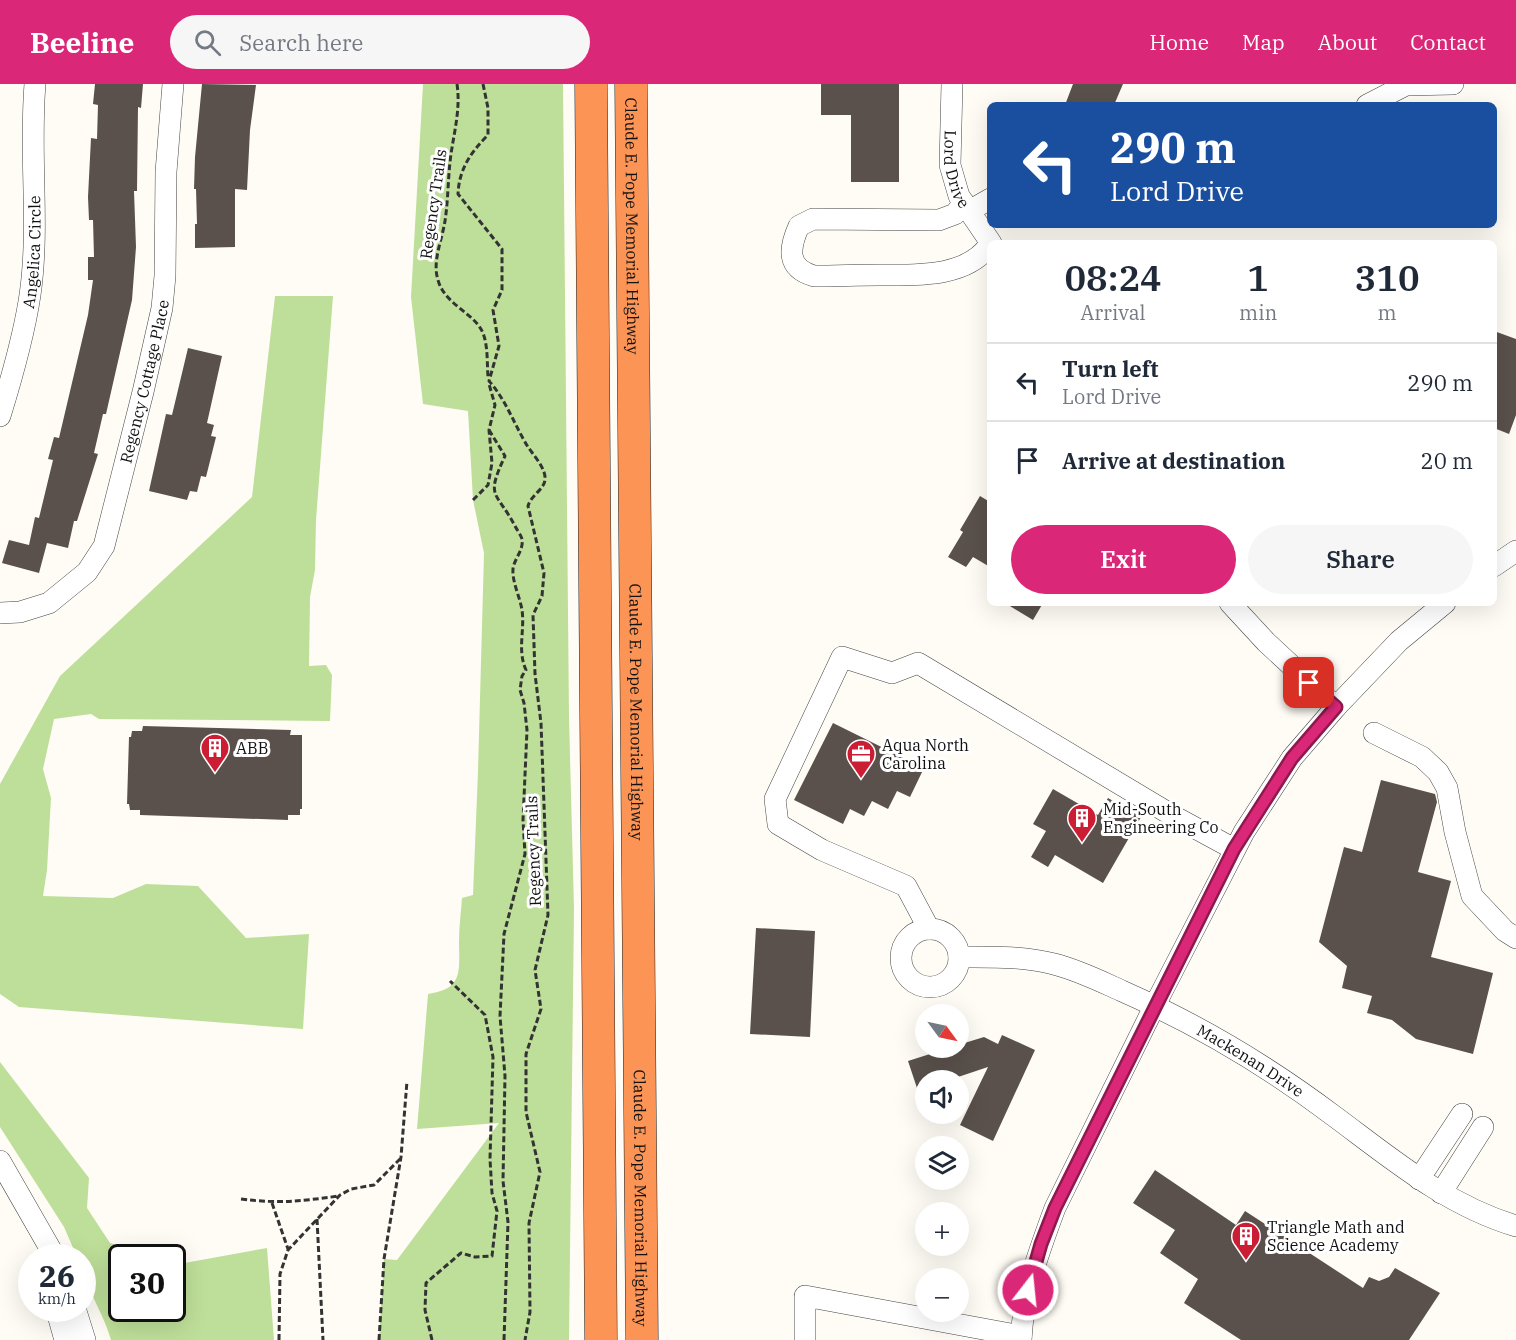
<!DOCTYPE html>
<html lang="en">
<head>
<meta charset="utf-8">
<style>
	:root { --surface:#fff; --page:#f6f6f7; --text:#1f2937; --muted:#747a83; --line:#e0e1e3; --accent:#db2777 }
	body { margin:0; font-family:"IBM Plex Serif",serif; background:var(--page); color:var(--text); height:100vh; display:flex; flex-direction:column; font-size:22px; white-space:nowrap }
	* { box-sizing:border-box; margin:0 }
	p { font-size:20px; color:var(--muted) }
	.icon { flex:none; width:33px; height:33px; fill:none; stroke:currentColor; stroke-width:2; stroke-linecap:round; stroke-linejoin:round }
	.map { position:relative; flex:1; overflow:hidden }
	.sheet { position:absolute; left:987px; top:156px; width:510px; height:366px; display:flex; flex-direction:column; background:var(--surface); border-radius:9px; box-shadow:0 6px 24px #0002 }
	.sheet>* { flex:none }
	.top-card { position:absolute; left:987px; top:18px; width:510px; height:126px; border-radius:9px; box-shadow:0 6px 24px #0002; background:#1a4fa0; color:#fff; overflow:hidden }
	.needle { width:39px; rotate:123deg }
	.controls { position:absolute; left:915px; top:920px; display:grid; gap:12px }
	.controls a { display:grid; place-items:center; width:54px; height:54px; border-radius:50%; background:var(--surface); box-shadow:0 6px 24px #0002; font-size:30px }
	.speed { position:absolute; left:18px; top:1160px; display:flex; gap:12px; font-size:30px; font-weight:700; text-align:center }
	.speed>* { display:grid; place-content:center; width:78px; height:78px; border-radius:50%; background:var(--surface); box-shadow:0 6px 24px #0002; line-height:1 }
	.speed small { font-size:15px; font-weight:400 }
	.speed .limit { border:3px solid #111; border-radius:9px; background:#fff; color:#111 }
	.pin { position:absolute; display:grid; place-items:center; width:51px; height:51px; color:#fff; margin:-26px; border-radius:12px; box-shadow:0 3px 9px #0006 }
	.me { position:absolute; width:66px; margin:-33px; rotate:16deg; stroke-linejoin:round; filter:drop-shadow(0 0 4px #0008) }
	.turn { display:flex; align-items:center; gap:21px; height:126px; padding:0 24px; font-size:27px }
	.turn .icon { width:78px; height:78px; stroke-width:2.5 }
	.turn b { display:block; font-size:42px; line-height:51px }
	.eta { display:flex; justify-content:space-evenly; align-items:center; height:102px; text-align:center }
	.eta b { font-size:36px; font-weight:600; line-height:42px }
	.cta { display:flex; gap:12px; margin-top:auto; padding:12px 24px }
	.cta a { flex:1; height:69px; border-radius:36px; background:var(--accent); color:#fff; font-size:24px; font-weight:600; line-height:69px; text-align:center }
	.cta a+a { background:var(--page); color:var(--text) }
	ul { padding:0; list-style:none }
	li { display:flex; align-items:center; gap:18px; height:78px; padding:0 24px; border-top:2px solid var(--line) }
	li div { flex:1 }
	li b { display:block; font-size:22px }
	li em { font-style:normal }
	header { display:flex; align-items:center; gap:36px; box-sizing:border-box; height:84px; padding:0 30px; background:var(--accent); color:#fff }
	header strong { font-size:28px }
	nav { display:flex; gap:33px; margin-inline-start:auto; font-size:21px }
	.search { width:420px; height:54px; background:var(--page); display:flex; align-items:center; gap:15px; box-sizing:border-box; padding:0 21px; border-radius:33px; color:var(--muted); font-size:22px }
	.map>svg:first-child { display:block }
</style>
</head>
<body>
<header>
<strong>Beeline</strong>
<div class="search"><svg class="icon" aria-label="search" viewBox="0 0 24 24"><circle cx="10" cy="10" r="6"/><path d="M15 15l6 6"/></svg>Search here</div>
<nav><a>Home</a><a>Map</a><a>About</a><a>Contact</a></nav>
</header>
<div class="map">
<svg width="1516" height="1256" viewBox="0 0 1516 1256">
	<rect width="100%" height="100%" fill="#fffcf5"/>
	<!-- forest -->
	<path fill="#bedf99" d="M423,0H563L569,633L574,825L569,1256H379L384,1175L397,1176L499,1039L417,1045L428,910C464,905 459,887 459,857C459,843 461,828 462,814L473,811L478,687L484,469L473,416L468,327L423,320L411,213Z
		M275,212H333L316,436L315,486L310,513L309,582L326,581L332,591L330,637L99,635L91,630L54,635L43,685L51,714L47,786L43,812L113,814L146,800L198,802L246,854L309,850L303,945L19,923L0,910V700L60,592L252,413Z
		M0,978L89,1094L87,1124L110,1159L157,1173H122V1224H172L173,1178L179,1180L267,1164L274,1256H111C104,1229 82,1200 82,1173H77L64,1143L0,1043Z"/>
	<!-- building -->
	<path fill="#5a514c" d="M95,0H143L141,24L138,23L137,107H134L136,163L132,216L106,330H103L94,369L98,370L77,437H74L68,464L47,459L39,489L2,479L9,456L29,461L35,433L39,434L53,376L48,375L54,353L59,354L88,231L93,196H88V173H94L93,136H89L88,113L91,54L97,55L98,21L93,20Z
		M202,0L256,1L250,46L247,106L235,105V163L195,164V140H197L196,105H194L195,73Z
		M821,0H899V98H851V31H821Z
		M1073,0H1123L1114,21H1065Z
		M1494,247L1516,255V331L1509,350L1494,344Z
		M188,264L222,272L207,339L214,341L211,352L216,353L206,393L201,392L197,408L190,407L187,416L149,407L166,330L172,331Z
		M980,412L990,418V483L973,473L966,483L948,473L963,448L960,446Z
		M1005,519H1043L1033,536Z
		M833,639L924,684L910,713L897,707L888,725L872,717L864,732L850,725L843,740L794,716Z
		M143,642L291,646L290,651H302V725H300V731H288V736L140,731V726H130L129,720H127L129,653H131L132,647H142Z
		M1381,696L1435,710L1437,718L1418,788L1451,797L1431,873L1493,889L1473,970L1416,955L1392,936L1367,929L1372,912L1342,904L1347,882L1319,858L1344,763L1362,768Z
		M1053,705L1098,731L1108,714L1141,733L1103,799L1055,771L1048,783L1031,773L1046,747L1033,740Z
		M756,844L815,847L810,953L750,950Z
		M1002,951L1035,966L993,1057L960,1041L988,983L949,996H926V1022H923L908,977L952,963H958V961L984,953L998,960Z
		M1155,1086L1236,1141L1245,1127L1363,1204L1369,1193L1379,1197L1389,1193L1395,1184L1440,1209L1409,1256H1241L1184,1219L1198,1195L1160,1169L1175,1146L1133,1119Z"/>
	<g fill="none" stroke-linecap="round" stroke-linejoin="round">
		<!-- minor casing -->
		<g stroke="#444" stroke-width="22">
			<g id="minor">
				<path id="s1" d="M952,0L950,81L959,112L991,159"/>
				<path d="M1367,21L1406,1L1453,0"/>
				<path d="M964,119L955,130L939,136L813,135L799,142C789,164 786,184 814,192C836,192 858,191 879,191C915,191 968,194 990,160"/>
				<path d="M969,127L990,115"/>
				<path id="s2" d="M0,332C12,293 24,252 30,211C40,142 29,70 35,0"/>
				<path d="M1494,482L1516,467"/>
				<path d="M1230,519L1266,558L1336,623"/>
				<path id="s3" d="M0,529L20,528L49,519L87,488L104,462L143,308L162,224L165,192L166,88L173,0"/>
				<path d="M1374,649L1422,673L1438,688L1447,704L1455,748L1472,812L1505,847L1516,854"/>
				<path d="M929,845L906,802L822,766L778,740L775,715L842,573L892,589L918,579L1175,733L1234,765"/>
				<circle cx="930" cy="874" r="29"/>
				<path id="s4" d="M959,873C991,873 1023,872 1054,880C1078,886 1100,897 1122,907C1197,940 1269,983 1334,1032C1392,1075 1446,1121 1516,1142"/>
				<path d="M0,1077L55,1173"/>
				<path d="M1419,1095L1462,1030"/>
				<path d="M1441,1109L1483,1043"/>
				<path d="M56,1224L65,1256"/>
				<path d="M75,1224L85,1256"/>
				<path d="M805,1256V1212L1021,1252"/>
				<path d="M1021,1256C1023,1210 1039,1167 1055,1124L1155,921L1244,748L1292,674L1336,623L1399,557L1445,519"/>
			</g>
		</g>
		<!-- highway casing -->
		<g stroke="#222" stroke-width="33">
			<g id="highway">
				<path d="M591,0L601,1256"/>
				<path id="s5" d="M631,0L642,1256"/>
			</g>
		</g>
		<!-- path -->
		<path stroke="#333" stroke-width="3" stroke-dasharray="6 3" stroke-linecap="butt" d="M457,0C461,27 453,51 450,78C448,97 448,117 445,137C442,156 432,178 438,196C445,222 478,230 484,252C488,265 487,280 488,293
			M483,0L488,24V51C471,68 459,85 458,110L502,165V206L493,226L499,262L489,297C505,315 513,337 525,358C530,368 546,383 545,395C545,405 531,411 528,422L544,489L542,512L533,531L535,590L541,639L548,831L535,886L541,925L526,970V1028L540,1088L529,1139L530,1228L525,1256
			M489,346L505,372C485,415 496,406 515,442C517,446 521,451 522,455C524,466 514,475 513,485C512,498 520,513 522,526C525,546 517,566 526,586L522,592L520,606L524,619L527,646L523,736L525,770L504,850L500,932L505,992L503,1097L508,1138L504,1256
			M473,416L488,401L492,379L489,346L495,321L489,300
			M241,1115C279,1120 302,1117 339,1112
			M272,1119L288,1165
			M317,1135L323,1256
			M279,1256L280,1190L288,1166L340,1111L351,1105L374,1101L400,1075
			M379,1256L384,1175L401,1073L407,997
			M432,1256L425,1226L426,1199L461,1169L475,1173L492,1172L497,1127L492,1109L490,1075L493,973L485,931L450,897"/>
		<!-- minor -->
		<use href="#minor" stroke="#fff" stroke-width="21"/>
		<!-- highway -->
		<use href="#highway" stroke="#fc9456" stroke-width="32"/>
	</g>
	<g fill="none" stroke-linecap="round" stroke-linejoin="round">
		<!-- route casing -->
		<g stroke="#8e194d" stroke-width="15">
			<path id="route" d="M1028,1206L1041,1160L1055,1124L1234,765L1292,674L1336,623L1309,599"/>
		</g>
		<!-- route -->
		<use href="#route" stroke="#db2777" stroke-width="10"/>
	</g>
	<!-- icons -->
	<defs>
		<g id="building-pin" transform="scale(1.5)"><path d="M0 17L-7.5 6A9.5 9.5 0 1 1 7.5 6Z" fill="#cb1e35" stroke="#fff"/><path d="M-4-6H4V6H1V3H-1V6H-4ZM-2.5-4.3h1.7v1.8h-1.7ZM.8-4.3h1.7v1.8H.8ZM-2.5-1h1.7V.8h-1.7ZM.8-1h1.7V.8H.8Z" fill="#fff"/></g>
		<g id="office-pin" transform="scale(1.5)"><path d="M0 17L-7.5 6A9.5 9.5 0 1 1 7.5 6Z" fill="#cb1e35" stroke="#fff"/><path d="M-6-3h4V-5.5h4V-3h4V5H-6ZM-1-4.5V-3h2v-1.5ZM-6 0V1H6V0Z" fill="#fff"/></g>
	</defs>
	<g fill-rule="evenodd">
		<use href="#building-pin" x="215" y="664"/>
		<use href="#office-pin" x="861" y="670"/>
		<use href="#building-pin" x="1082" y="734"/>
		<use href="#building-pin" x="1246" y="1152"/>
	</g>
	<g text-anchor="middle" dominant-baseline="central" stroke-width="6" stroke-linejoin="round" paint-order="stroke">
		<!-- street labels -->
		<g font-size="16" fill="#111" stroke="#fff">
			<text stroke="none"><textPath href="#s1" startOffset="86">Lord Drive</textPath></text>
			<text transform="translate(433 120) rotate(-82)">Regency Trails</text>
			<text stroke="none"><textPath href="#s5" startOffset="142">Claude E. Pope Memorial Highway</textPath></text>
			<text stroke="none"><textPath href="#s2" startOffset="168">Angelica Circle</textPath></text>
			<text stroke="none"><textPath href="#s3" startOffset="300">Regency Cottage Place</textPath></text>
			<text stroke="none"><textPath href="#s5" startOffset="628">Claude E. Pope Memorial Highway</textPath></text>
			<text transform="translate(533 767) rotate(-92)">Regency Trails</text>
			<text stroke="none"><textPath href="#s4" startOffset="315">Mackenan Drive</textPath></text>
			<text stroke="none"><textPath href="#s5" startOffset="1114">Claude E. Pope Memorial Highway</textPath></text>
		</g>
		<!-- poi labels -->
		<g font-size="16" fill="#111" stroke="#fff" text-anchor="start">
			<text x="882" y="661">Aqua North<tspan x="882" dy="18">Carolina</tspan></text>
			<text x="236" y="664">ABB</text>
			<text x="1103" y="725">Mid-South<tspan x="1103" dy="18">Engineering Co</tspan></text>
			<text x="1267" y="1143">Triangle Math and<tspan x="1267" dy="18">Science Academy</tspan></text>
		</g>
	</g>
</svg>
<div class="controls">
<a><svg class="needle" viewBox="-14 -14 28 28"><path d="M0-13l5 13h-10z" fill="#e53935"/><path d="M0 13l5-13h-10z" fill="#747a83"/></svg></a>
<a><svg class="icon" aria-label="sound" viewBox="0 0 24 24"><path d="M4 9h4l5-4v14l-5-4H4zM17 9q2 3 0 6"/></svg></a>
<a><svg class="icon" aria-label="layers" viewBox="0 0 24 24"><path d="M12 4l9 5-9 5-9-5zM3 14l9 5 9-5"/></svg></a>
<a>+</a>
<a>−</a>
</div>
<div class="speed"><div>26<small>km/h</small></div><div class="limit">30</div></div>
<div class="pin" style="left:1309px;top:599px;background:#d93025"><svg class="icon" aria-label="arrive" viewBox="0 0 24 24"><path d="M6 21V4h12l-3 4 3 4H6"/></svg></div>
<svg class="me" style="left:1028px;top:1206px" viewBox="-20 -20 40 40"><circle r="17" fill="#db2777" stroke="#fff" stroke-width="3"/><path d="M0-11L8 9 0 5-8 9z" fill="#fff"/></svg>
<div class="top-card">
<div class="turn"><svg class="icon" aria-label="left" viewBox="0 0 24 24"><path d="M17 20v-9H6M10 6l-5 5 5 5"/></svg><div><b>290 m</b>Lord Drive</div></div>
</div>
<section class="sheet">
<div class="eta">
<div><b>08:24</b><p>Arrival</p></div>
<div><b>1</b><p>min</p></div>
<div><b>310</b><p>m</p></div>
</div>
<ul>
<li><svg class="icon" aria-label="left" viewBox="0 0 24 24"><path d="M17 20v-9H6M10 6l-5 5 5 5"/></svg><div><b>Turn left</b><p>Lord Drive</p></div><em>290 m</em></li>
<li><svg class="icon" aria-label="arrive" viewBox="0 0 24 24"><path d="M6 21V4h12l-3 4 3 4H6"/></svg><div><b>Arrive at destination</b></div><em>20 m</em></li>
</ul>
<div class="cta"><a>Exit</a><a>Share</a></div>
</section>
</div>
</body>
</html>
